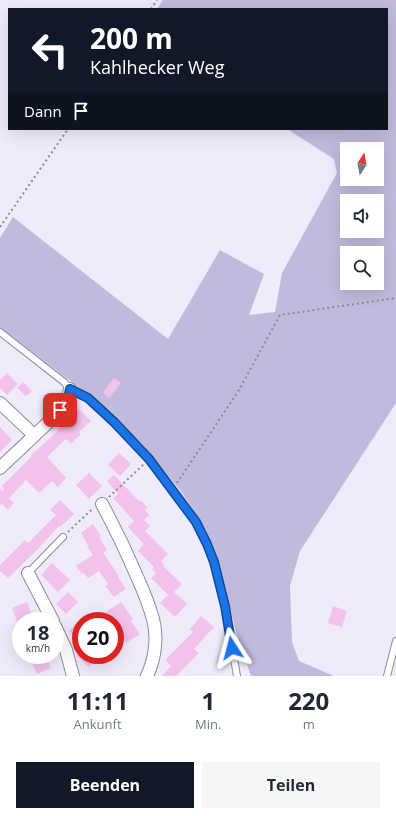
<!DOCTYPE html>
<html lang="de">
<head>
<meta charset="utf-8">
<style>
	:root { --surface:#fff; --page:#f6f6f7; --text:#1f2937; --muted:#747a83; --accent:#111827 }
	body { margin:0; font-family:"Open Sans",sans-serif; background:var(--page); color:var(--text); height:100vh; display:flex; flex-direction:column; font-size:15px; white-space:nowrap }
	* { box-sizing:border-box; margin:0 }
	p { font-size:13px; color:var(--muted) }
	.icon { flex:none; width:22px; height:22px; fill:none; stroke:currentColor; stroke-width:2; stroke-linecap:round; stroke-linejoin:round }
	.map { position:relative; height:676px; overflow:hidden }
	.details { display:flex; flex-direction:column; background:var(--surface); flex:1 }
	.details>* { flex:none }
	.guide { position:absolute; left:8px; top:8px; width:380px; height:122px; border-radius:0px; box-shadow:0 4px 16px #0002; background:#111827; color:#fff; overflow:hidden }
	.needle { width:26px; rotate:11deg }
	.buttons { position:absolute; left:340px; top:142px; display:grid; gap:8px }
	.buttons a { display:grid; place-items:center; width:44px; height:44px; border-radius:0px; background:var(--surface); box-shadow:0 4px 16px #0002; font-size:20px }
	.speed { position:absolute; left:12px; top:612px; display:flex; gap:8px; font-size:20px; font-weight:700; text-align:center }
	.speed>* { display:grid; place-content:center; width:52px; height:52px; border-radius:50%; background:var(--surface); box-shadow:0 4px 16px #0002; line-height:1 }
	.speed small { font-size:10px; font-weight:400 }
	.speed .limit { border:6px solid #d22; background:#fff; color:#111 }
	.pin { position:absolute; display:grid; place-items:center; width:34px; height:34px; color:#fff; margin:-17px; border-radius:8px; box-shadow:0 2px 6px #0006 }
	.me { position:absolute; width:44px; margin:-22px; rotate:351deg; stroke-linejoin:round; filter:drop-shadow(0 0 3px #0008) }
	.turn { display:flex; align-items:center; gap:14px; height:84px; padding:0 16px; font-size:18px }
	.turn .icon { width:52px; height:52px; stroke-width:2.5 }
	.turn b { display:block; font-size:28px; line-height:34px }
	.then { display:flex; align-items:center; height:38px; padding:0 16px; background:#0003; gap:8px; font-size:15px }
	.eta { display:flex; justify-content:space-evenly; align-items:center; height:68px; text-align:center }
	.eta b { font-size:24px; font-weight:700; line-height:28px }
	.primary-button { display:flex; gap:8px; margin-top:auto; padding:8px 16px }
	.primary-button a { flex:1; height:46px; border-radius:0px; background:var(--accent); color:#fff; font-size:16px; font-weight:700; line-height:46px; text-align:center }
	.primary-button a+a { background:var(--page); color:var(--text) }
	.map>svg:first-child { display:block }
</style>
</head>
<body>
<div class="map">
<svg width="396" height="676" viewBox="0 0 396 676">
	<rect width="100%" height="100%" fill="#efebfb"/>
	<!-- green -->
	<path fill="#c1badc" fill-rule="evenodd" d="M163,0H396V403L300,551L290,586L292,642L299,661L334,676H251L235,628L225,585L213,545L201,521L180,490L144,446L90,396L0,327V238L13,217L168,339L220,250L264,274L249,315L275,312L282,273L337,173L334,159L287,129H387V9H157ZM347,149H377V179H347ZM347,201H377V231H347ZM347,253H377V283H347Z"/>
	<!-- building -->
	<path fill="#f2c2eb" d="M7,373L18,384L7,395L0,388V380Z
		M114,378L121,383L109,398L103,392Z
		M23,382L32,391L26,396L17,388Z
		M79,409L91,421L79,432L81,434L71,444L66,439L47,457L66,478L58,487L52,481L39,493L26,480L9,498L14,503L8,510L2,504L0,506V489L2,491L4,489L2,486L32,456L31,455L58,431L57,430Z
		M0,427L12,440L0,452Z
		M119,453L131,464L120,476L108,465Z
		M89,473L102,486L89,499L76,485Z
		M114,475L140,502L141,501L148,508L145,510L149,515L144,520L150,526L145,531L168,554L161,561L164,565L163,566L182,584L174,592L187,604L175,617L160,603L168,595L151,578L156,573L152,569L154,567L138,551L144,544L128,527L134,521L113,498L118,494L107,481Z
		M60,500L74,514L60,527L59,526L36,551L8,578L0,571V565L25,540L28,543L56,515L50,510Z
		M93,524L101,536L99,537L107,550L103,553L119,576L118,577L126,589L114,597L105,586L108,584L99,571L88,578L84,573L82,574L76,566L93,555L87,546L88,545L81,533Z
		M52,563L70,580L58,592L41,575Z
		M68,592L78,602L66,614L56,604Z
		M27,602L34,621H17L12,608Z
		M121,602L133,619L131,621L140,634L126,643L115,627V621H109L104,613Z
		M333,606L347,611L342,627L328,623Z
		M201,616L214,627L194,649L199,653L176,676H162L171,666L165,660L193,632L190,629Z
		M81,619V643L69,631Z
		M28,655H45L51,668L37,674Z
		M76,655H100L89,667Z"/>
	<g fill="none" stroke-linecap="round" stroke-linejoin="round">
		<!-- service casing -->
		<g stroke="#8f8aa2" stroke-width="8">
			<path id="service" d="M0,332L64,382L70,389L88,398L113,422L149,459L196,522L207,544L214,562L225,606L237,676
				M28,573L63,537
				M387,676L396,641"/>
		</g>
		<!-- minor casing -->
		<g stroke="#8f8aa2" stroke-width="14">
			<path id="minor" d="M0,403L34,435
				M0,468L54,417L67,403L70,389
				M102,504C115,528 127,553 138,579C144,592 149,605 153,619C158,637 155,659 147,676
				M28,573L53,621
				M55,626L66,650L73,676"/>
		</g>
		<!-- path -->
		<path stroke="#8d8a97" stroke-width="2" stroke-dasharray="2 3" stroke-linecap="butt" d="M151,9L157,0
			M0,227L68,129
			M177,483L239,390L280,315L396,298
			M109,497L144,464
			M68,532L90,511L93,509"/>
		<!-- service -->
		<use href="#service" stroke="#fff" stroke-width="6"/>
		<!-- minor -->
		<use href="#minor" stroke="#fff" stroke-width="12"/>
	</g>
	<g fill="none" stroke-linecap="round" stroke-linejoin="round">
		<!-- route casing -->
		<g stroke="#114b97" stroke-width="10">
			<path id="route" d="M60,410L67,403L70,389L88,398L114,422L149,459L196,522L207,544L214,562L225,606L232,648"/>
		</g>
		<!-- route -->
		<use href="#route" stroke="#1a73e8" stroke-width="7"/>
	</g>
</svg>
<div class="buttons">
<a><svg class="needle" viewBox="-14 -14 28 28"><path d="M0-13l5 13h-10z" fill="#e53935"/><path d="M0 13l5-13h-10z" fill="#747a83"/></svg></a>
<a><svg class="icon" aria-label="sound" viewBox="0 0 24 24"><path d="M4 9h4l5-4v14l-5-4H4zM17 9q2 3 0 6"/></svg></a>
<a><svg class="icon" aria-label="search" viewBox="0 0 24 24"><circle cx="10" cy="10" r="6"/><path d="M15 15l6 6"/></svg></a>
</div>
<div class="speed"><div>18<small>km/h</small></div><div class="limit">20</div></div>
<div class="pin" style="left:60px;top:410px;background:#d93025"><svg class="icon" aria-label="arrive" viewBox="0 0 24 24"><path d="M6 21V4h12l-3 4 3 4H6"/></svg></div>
<svg class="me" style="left:232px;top:648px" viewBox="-20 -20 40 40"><path d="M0-17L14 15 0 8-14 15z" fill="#1a73e8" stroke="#fff" stroke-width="4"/></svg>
<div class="guide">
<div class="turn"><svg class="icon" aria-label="left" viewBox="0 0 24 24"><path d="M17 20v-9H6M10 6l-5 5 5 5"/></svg><div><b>200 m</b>Kahlhecker Weg</div></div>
<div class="then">Dann<svg class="icon" aria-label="arrive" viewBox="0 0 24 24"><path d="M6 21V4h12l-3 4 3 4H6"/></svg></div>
</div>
</div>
<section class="details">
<div class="eta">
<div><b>11:11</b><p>Ankunft</p></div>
<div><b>1</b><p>Min.</p></div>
<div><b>220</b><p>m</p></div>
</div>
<div class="primary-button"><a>Beenden</a><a>Teilen</a></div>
</section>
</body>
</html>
